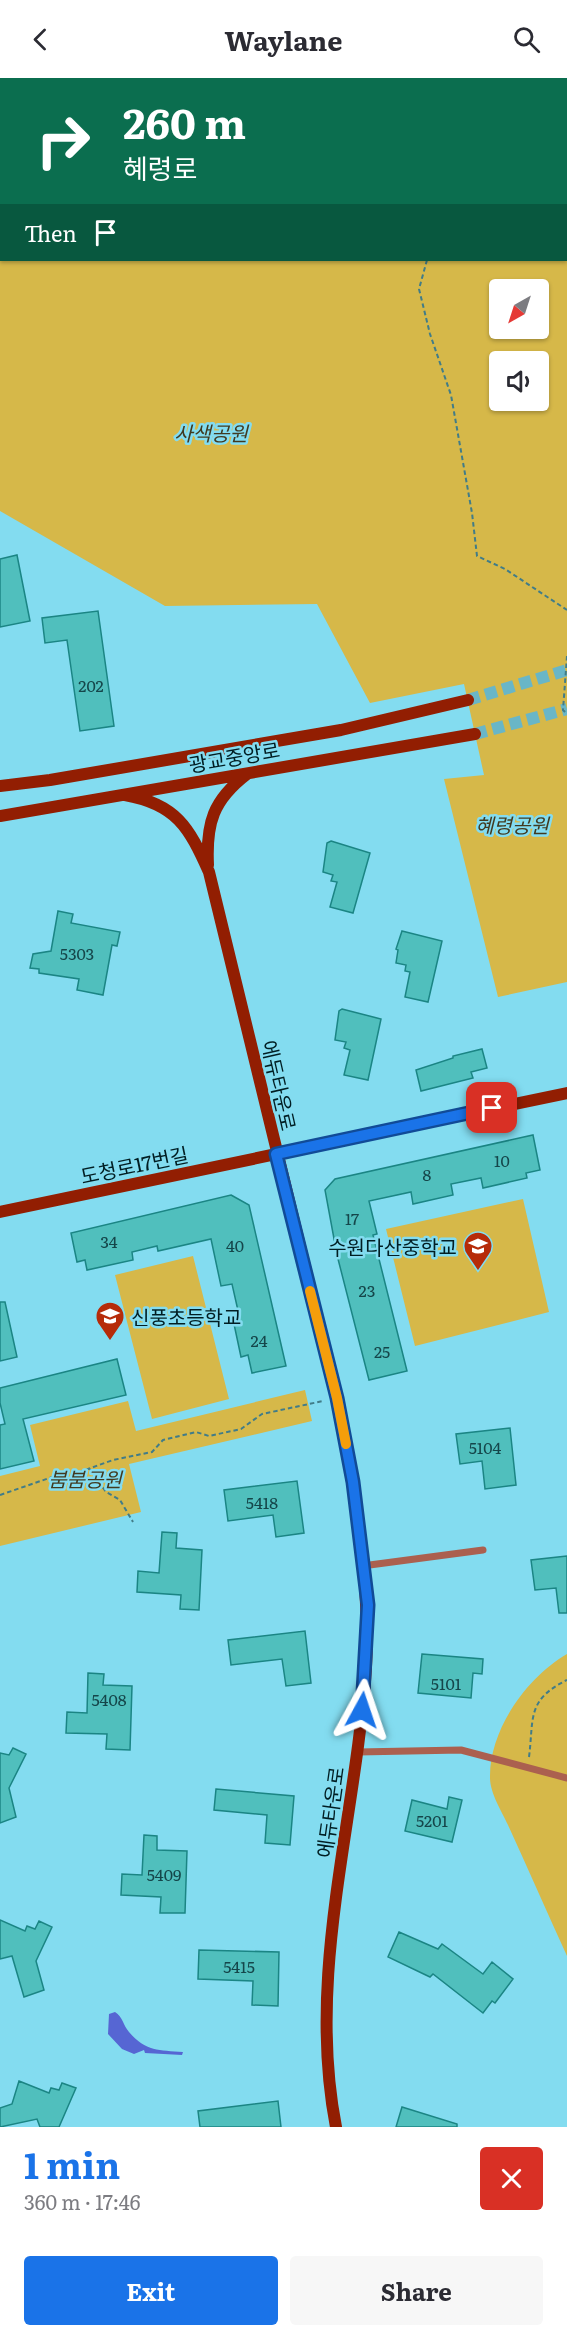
<!DOCTYPE html>
<html lang="en">
<head>
<meta charset="utf-8">
<style>
	:root { --surface:#fff; --page:#f7f7f7; --text:#2b2b33; --muted:#7c7c81; --accent:#1a73e8 }
	body { margin:0; font-family:Literata,"Noto Sans KR",serif; background:var(--page); color:var(--text); height:100vh; display:flex; flex-direction:column; font-size:22px; white-space:nowrap }
	* { box-sizing:border-box; margin:0 }
	p { font-size:20px; color:var(--muted) }
	.icon { flex:none; width:33px; height:33px; fill:none; stroke:currentColor; stroke-width:2; stroke-linecap:round; stroke-linejoin:round }
	.map { position:relative; height:2049px; overflow:hidden }
	.drawer { display:flex; flex-direction:column; background:var(--surface); flex:1 }
	.drawer>* { flex:none }
	.hud { position:absolute; left:0px; top:0px; width:567px; height:183px; box-shadow:0 2px 4px #0004; background:#0b6e4f; color:#fff; overflow:hidden }
	.needle { width:39px; rotate:219deg }
	.fabs { position:absolute; left:489px; top:201px; display:grid; gap:12px }
	.fabs a { display:grid; place-items:center; width:60px; height:60px; border-radius:6px; background:var(--surface); box-shadow:0 2px 4px #0004; font-size:30px }
	.pin { position:absolute; display:grid; place-items:center; width:51px; height:51px; color:#fff; margin:-26px; border-radius:12px; box-shadow:0 3px 9px #0006 }
	.me { position:absolute; width:66px; margin:-33px; rotate:5deg; stroke-linejoin:round; filter:drop-shadow(0 0 4px #0008) }
	.turn { display:flex; align-items:center; gap:21px; height:126px; padding:0 24px; font-size:27px }
	.turn .icon { width:78px; height:78px; stroke-width:2.5 }
	.turn b { display:block; font-size:42px; line-height:51px }
	.then { display:flex; align-items:center; height:57px; padding:0 24px; background:#0003; gap:12px; font-size:22px }
	.round { display:grid; place-items:center; flex:none; width:63px; height:63px; border-radius:6px; background:var(--page) }
	.summary { display:flex; align-items:center; justify-content:space-between; height:102px; padding:0 24px }
	h1 { font-size:36px; font-weight:700; line-height:45px; color:var(--accent) }
	.button { display:flex; gap:12px; margin-top:auto; padding:12px 24px }
	.button a { flex:1; height:69px; border-radius:6px; background:var(--accent); color:#fff; font-size:24px; font-weight:700; line-height:69px; text-align:center }
	.button a+a { background:var(--page); color:var(--text) }
	header { display:flex; justify-content:space-between; align-items:center; height:78px; padding:0 24px; background:var(--surface); font-size:27px; font-weight:700 }
	.map>svg:first-child { display:block }
</style>
</head>
<body>
<header><svg class="icon" aria-label="back" viewBox="0 0 24 24"><path d="M15 5l-7 7 7 7"/></svg>Waylane<svg class="icon" aria-label="search" viewBox="0 0 24 24"><circle cx="10" cy="10" r="6"/><path d="M15 15l6 6"/></svg></header>
<div class="map">
<svg width="567" height="2049" viewBox="0 0 567 2049">
	<rect width="100%" height="100%" fill="#83dcf0"/>
	<!-- green -->
	<path fill="#d6b849" fill-rule="evenodd" d="M109,0H567V904L498,919L444,701L484,697L464,606L370,625L317,526L165,528L0,433V80L2,182H566V2ZM500,212H538V250H500ZM500,284H538V322H500Z
		M523,1121L549,1234L415,1268L386,1151Z
		M193,1178L229,1321L152,1341L115,1197Z
		M305,1312L312,1343L129,1386L141,1434L0,1468V1398L40,1388L30,1347L128,1323L136,1353Z
		M567,1576V1878C547,1834 528,1791 508,1747C502,1734 490,1715 490,1700C489,1652 527,1599 567,1576Z"/>
	<!-- water -->
	<path fill="#5666d3" d="M115,1934C123,1939 123,1947 129,1954C146,1974 159,1972 183,1974L182,1977L145,1975L144,1972L134,1976L122,1971L108,1956L109,1936Z"/>
	<!-- building -->
	<path fill="#50bfbd" stroke="#1b8584" stroke-width="1.5" d="M17,477L30,543L0,549V481Z
		M98,533L114,648L80,653L67,562L45,565L42,540Z
		M331,763L370,775L353,835L330,829L337,804L331,803L333,797L323,794L327,765Z
		M58,833L73,836L71,845L120,854L117,868L112,867L103,917L77,912L79,901L39,895V891L30,890L33,876L51,873Z
		M402,853L442,863L428,924L405,919L410,894L405,893L406,887L396,885L398,872L396,871Z
		M342,931L381,941L368,1002L344,997L350,972L344,970L346,964L335,962L339,933Z
		M482,971L487,990L471,994L473,1000L421,1013L416,992L453,980V978Z
		M533,1057L540,1092L526,1095L527,1100L483,1110L481,1100L451,1106L453,1117L413,1126L411,1114L369,1123L377,1156L373,1157L407,1293L369,1302L337,1177L325,1112L335,1101Z
		M231,1117L249,1127L286,1288L252,1295L248,1277L241,1279L234,1246L239,1237L232,1206L221,1208L211,1161L158,1173L157,1168L132,1174L133,1182L87,1192L85,1182L77,1184L71,1155Z
		M0,1224H5L17,1279L0,1283Z
		M117,1281L126,1317L23,1341L34,1383L0,1391V1347L5,1346L0,1325V1310Z
		M510,1350L516,1407L485,1411L482,1383L460,1386L456,1356Z
		M297,1403L304,1455L276,1459L273,1437L228,1443L224,1412Z
		M162,1454L177,1455L176,1470L202,1472L199,1532L180,1531L181,1517L137,1514L138,1493L159,1495Z
		M567,1478V1535H559L556,1510L535,1512L531,1482Z
		M305,1553L311,1605L286,1608L282,1581L231,1587L228,1562Z
		M422,1576L483,1581L482,1596L473,1595L471,1620L418,1615Z
		M88,1595L104,1596L103,1607L132,1608L130,1672L106,1671L107,1656L66,1655L67,1634L87,1635Z
		M13,1670L26,1676L9,1710L16,1739L0,1745V1675L9,1677Z
		M216,1711L294,1718L290,1767L265,1765L267,1737L214,1732Z
		M449,1719L462,1722L452,1764L405,1753L412,1722L447,1731Z
		M144,1757L157,1758V1772L187,1773L185,1835H160L161,1819L121,1817L122,1796L142,1797Z
		M0,1842L25,1853L27,1848L35,1851L39,1843L52,1849L36,1883L44,1912L24,1919L12,1878L0,1881Z
		M399,1854L438,1871L442,1866L483,1896L492,1884L513,1901L495,1925L492,1923L483,1935L433,1896L430,1899L388,1879Z
		M199,1872L279,1874L278,1928L252,1927L253,1903L198,1901Z
		M19,2003L49,2015L51,2010L59,2012L62,2005L76,2010L59,2049H40L37,2041L0,2049V2030L12,2026Z
		M278,2023L281,2049H200L198,2033Z
		M402,2029L457,2046V2049H396Z"/>
	<g fill="none" stroke-linecap="round" stroke-linejoin="round">
		<!-- secondary-tunnel -->
		<path stroke="#69b6c7" stroke-width="12" stroke-dasharray="12 6" stroke-linecap="butt" d="M468,622L567,592
			M475,656L567,631"/>
		<!-- path -->
		<path stroke="#417c88" stroke-width="2" stroke-dasharray="4.5 3" stroke-linecap="butt" d="M558,2V0
			M427,182L419,211L430,256L451,317L472,435L477,478L505,491L567,532
			M567,578L563,632L567,636
			M90,1391L106,1414L120,1422L133,1444
			M0,1417L58,1397L74,1396L113,1382L152,1374L163,1362L196,1354L209,1358L241,1351L262,1336L323,1323
			M529,1679C534,1641 526,1622 567,1602"/>
		<!-- lane -->
		<path stroke="#ab604f" stroke-width="7" d="M362,1488L483,1472
			M358,1674L461,1672L567,1700"/>
		<!-- secondary -->
		<path stroke="#921e02" stroke-width="12" d="M0,708L50,702L341,652L468,622
			M125,717C176,726 189,749 209,794L337,1320C354,1409 371,1500 366,1590C356,1743 306,1895 336,2049
			M0,738L475,656
			M208,787C206,745 213,722 247,696
			M0,1134L567,1015"/>
	</g>
	<g fill="none" stroke-linecap="round" stroke-linejoin="round">
		<!-- route casing -->
		<g stroke="#114b97" stroke-width="15">
			<path id="route" d="M362,1632L368,1527L353,1404L337,1320L276,1076L492,1030"/>
		</g>
		<!-- route -->
		<use href="#route" stroke="#1a73e8" stroke-width="10"/>
		<!-- slow -->
		<path stroke="#f59e0b" stroke-width="10" d="M310,1213L337,1320L346,1366"/>
	</g>
	<!-- icons -->
	<defs>
		<g id="school-pin" transform="scale(1.5)"><path d="M0 17L-7.5 6A9.5 9.5 0 1 1 7.5 6Z" fill="#b62b09" stroke="#83dcf0"/><path d="M0-5L7-2L0 1L-7-2ZM-4 1L0 2.5L4 1V4Q0 6-4 4Z" fill="#fff"/></g>
	</defs>
	<g fill-rule="evenodd">
		<use href="#school-pin" x="478" y="1168"/>
		<use href="#school-pin" x="110" y="1238"/>
	</g>
	<g text-anchor="middle" dominant-baseline="central" stroke-width="5" stroke-linejoin="round" paint-order="stroke">
		<!-- number labels -->
		<g font-size="16" fill="#15464a">
			<text x="91" y="607">202</text>
			<text x="77" y="875">5303</text>
			<text x="502" y="1082">10</text>
			<text x="427" y="1096">8</text>
			<text x="352" y="1140">17</text>
			<text x="109" y="1163">34</text>
			<text x="235" y="1167">40</text>
			<text x="367" y="1212">23</text>
			<text x="259" y="1262">24</text>
			<text x="382" y="1273">25</text>
			<text x="485" y="1369">5104</text>
			<text x="262" y="1424">5418</text>
			<text x="446" y="1605">5101</text>
			<text x="109" y="1621">5408</text>
			<text x="432" y="1742">5201</text>
			<text x="164" y="1796">5409</text>
			<text x="239" y="1888">5415</text>
		</g>
		<!-- park labels -->
		<g font-size="20" font-style="italic" fill="#413a21" stroke="#83dcf0">
			<text x="211" y="354">사색공원</text>
			<text x="512" y="746">혜령공원</text>
			<text x="85" y="1400">붐붐공원</text>
		</g>
		<!-- street labels -->
		<g font-size="20" fill="#011e23" stroke="#83dcf0">
			<text transform="translate(234 678) rotate(-10)">광교중앙로</text>
			<text transform="translate(280 1007) rotate(77)">에듀타운로</text>
			<text transform="translate(134 1086) rotate(-12)">도청로17번길</text>
			<text transform="translate(329 1734) rotate(-82)">에듀타운로</text>
		</g>
		<!-- poi labels -->
		<g font-size="20" fill="#011e23" stroke="#83dcf0" text-anchor="end">
			<text x="457" y="1168">수원다산중학교</text>
			<text x="131" y="1238" text-anchor="start">신풍초등학교</text>
		</g>
	</g>
</svg>
<div class="fabs">
<a><svg class="needle" viewBox="-14 -14 28 28"><path d="M0-13l5 13h-10z" fill="#e53935"/><path d="M0 13l5-13h-10z" fill="#7c7c81"/></svg></a>
<a><svg class="icon" aria-label="sound" viewBox="0 0 24 24"><path d="M4 9h4l5-4v14l-5-4H4zM17 9q2 3 0 6"/></svg></a>
</div>
<div class="pin" style="left:492px;top:1030px;background:#d93025"><svg class="icon" aria-label="arrive" viewBox="0 0 24 24"><path d="M6 21V4h12l-3 4 3 4H6"/></svg></div>
<svg class="me" style="left:362px;top:1632px" viewBox="-20 -20 40 40"><path d="M0-17L14 15 0 8-14 15z" fill="#1a73e8" stroke="#fff" stroke-width="4"/></svg>
<div class="hud">
<div class="turn"><svg class="icon" aria-label="right" viewBox="0 0 24 24"><path d="M7 20v-9h11M14 6l5 5-5 5"/></svg><div><b>260 m</b>혜령로</div></div>
<div class="then">Then<svg class="icon" aria-label="arrive" viewBox="0 0 24 24"><path d="M6 21V4h12l-3 4 3 4H6"/></svg></div>
</div>
</div>
<section class="drawer">
<div class="summary"><div><h1>1 min</h1><p>360 m · 17:46</p></div><a class="round" style="background:#d93025;color:#fff"><svg class="icon" aria-label="close" viewBox="0 0 24 24"><path d="M6 6l12 12M18 6L6 18"/></svg></a></div>
<div class="button"><a>Exit</a><a>Share</a></div>
</section>
</body>
</html>
